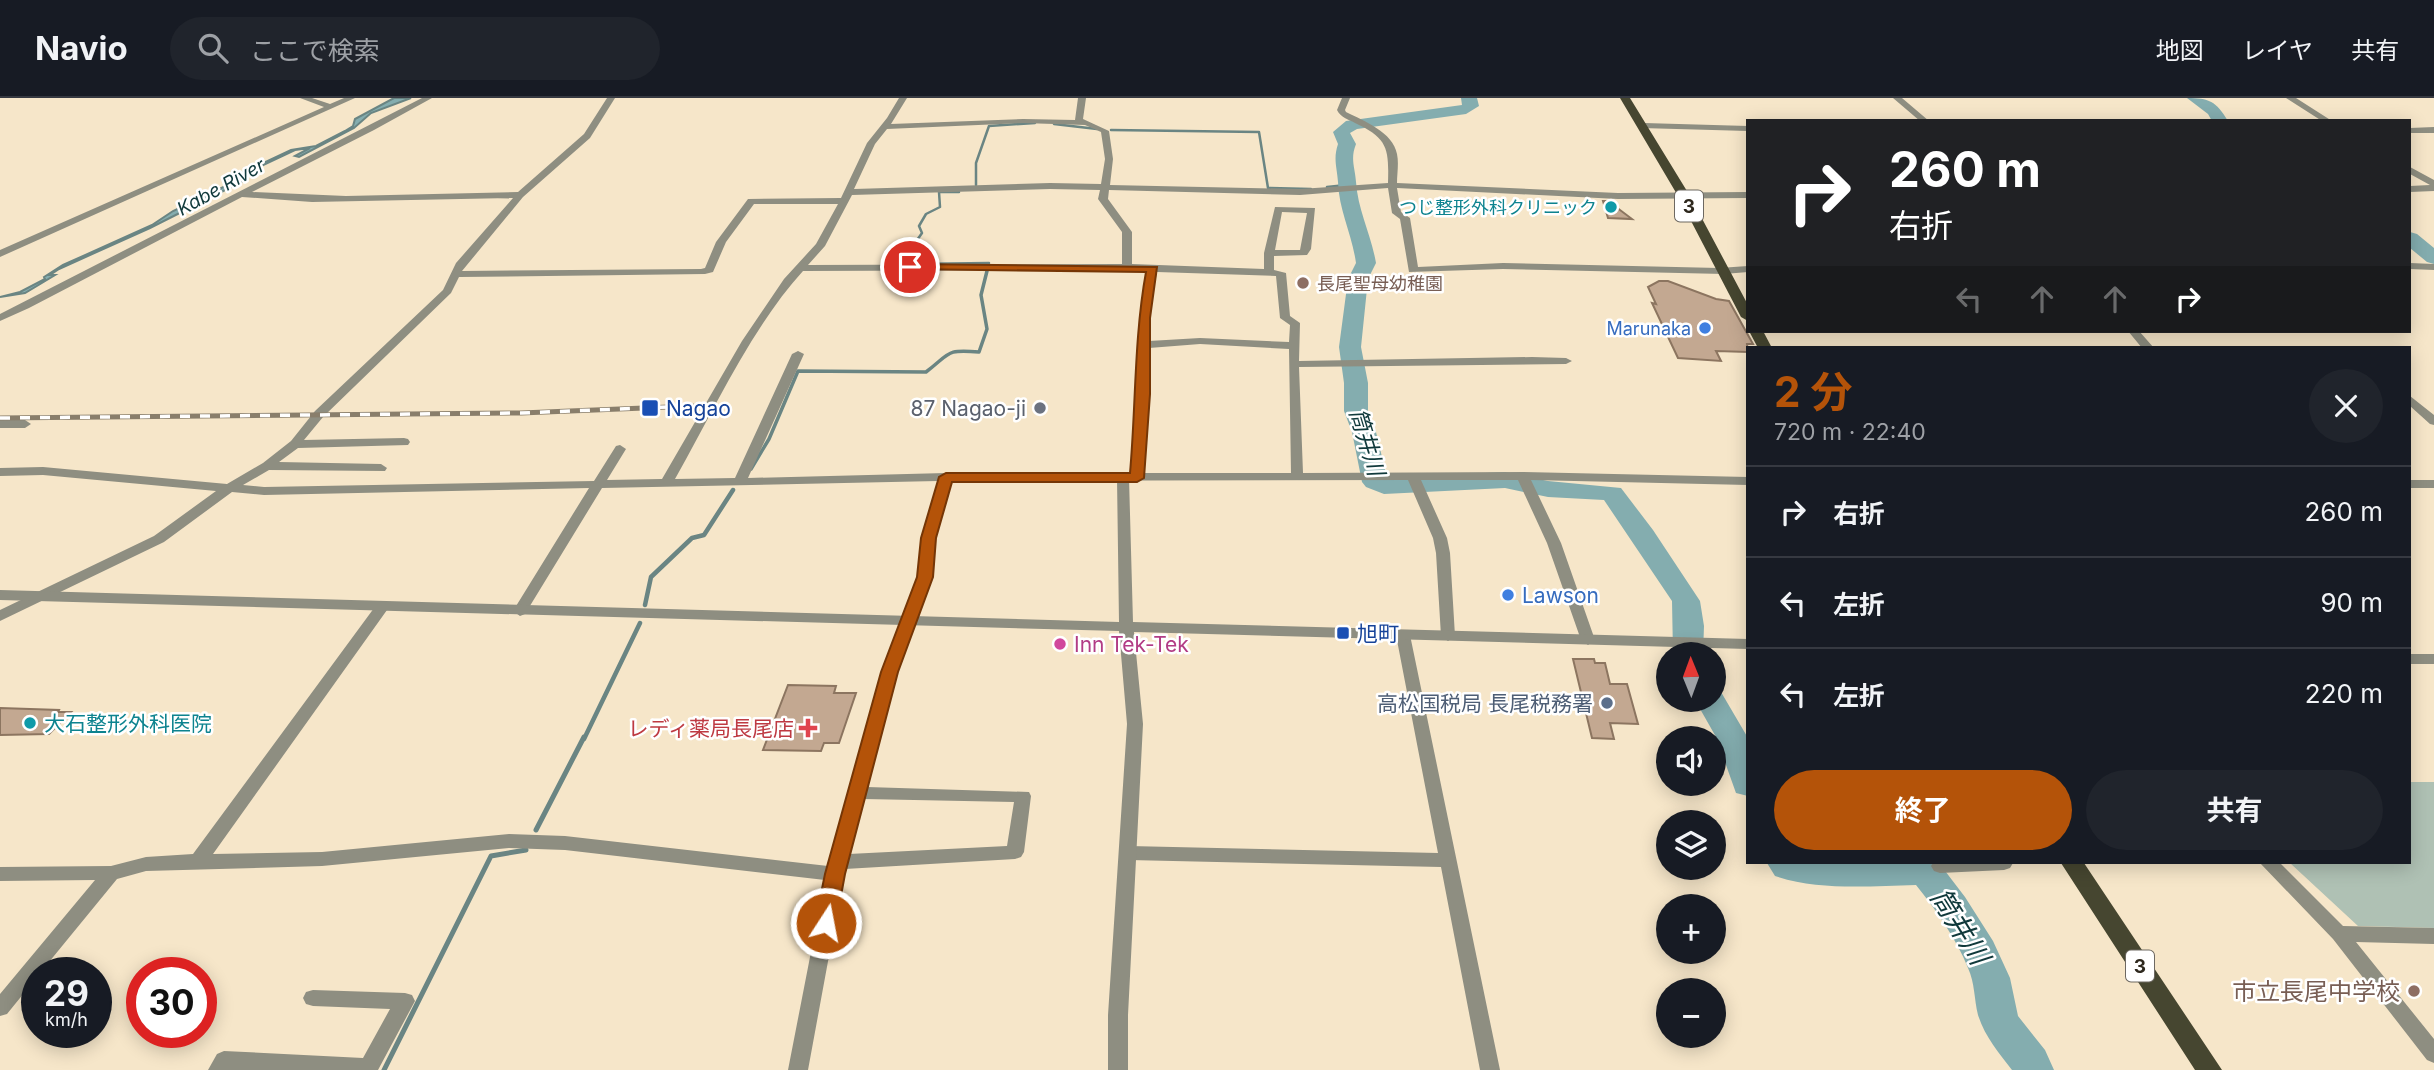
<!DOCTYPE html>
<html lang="ja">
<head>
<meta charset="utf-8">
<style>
	:root { --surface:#171b24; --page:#20242c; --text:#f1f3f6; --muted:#9ea1a6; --line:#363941; --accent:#b45309 }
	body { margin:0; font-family:Inter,"Noto Sans JP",sans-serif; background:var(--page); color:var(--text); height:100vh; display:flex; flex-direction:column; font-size:26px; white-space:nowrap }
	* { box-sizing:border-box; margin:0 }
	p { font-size:23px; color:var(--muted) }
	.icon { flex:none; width:38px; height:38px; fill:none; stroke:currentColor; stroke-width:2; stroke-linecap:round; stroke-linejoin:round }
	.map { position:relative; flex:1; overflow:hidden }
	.panel { position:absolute; left:1746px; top:248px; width:665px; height:518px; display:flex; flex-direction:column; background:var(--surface); border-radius:0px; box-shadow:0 4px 18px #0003 }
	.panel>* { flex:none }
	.banner { position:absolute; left:1746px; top:21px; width:665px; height:214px; border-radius:0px; box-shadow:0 4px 18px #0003; background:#202124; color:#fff; overflow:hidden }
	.needle { width:46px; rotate:359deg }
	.fabs { position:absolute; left:1656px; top:544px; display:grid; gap:14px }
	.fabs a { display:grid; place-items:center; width:70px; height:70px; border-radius:50%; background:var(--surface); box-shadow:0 4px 18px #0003; font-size:35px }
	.speed { position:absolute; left:21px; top:859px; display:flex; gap:14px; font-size:35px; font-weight:700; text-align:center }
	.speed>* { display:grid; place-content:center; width:91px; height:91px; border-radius:50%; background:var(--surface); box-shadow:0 4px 18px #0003; line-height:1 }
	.speed small { font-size:18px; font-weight:400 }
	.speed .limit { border:10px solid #d22; background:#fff; color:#111 }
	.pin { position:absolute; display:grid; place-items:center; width:60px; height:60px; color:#fff; margin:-30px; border:4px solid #fff; border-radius:50%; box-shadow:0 2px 7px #0007 }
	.me { position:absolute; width:77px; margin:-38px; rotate:11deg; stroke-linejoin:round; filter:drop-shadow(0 0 5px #0008) }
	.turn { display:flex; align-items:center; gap:24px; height:147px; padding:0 28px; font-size:32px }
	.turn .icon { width:91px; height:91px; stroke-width:2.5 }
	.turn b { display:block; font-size:49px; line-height:60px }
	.lanes { display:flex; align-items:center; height:66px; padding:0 28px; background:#0003; justify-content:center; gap:35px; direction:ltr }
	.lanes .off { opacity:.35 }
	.round { display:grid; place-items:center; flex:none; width:74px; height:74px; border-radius:37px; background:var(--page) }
	.head { display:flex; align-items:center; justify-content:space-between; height:119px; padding:0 28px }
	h1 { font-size:42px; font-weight:700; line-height:52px; color:var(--accent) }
	.cta { display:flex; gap:14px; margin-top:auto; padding:14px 28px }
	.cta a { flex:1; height:80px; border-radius:42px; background:var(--accent); color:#fff; font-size:28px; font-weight:700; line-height:80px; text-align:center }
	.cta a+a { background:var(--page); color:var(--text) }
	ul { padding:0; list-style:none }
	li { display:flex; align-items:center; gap:21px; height:91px; padding:0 28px; border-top:2px solid var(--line) }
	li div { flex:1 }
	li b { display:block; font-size:26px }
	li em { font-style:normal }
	header { display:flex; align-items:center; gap:42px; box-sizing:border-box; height:98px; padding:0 35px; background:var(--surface); border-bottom:2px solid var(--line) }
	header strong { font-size:33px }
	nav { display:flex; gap:38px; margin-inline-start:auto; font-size:24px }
	.search { width:490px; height:63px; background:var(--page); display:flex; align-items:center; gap:18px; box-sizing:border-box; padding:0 24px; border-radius:38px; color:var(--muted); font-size:26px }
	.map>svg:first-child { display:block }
</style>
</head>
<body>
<header>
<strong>Navio</strong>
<div class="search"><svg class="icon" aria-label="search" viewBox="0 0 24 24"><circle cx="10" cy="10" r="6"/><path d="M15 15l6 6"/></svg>ここで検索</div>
<nav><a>地図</a><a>レイヤ</a><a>共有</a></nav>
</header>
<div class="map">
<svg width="2434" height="972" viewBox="0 0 2434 972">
	<rect width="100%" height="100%" fill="#f6e6c9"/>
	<!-- green -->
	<path fill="#afc1b4" d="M2410,684H2434V830L2358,828L2290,765H2410Z"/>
	<!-- water -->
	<path fill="#84adaf" stroke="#6a8583" stroke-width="2" d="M394,0H411L371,15L354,30L299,59L295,58L310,50L295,52L236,80L243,83L150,130L59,171L50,177H55L25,195L0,199L20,194L45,181L44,179L63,167L152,127L173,113L236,83L227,82L291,52L316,48L345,33L353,28L355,21Z"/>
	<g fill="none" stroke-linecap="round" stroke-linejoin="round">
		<!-- stream-far3 -->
		<path stroke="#6a8583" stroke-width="2.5" d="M1054,26L1097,31
			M1111,32L1259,34L1268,90L1311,91
			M976,87V65L989,28L1035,25
			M1327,89L1346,87
			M959,94H939L940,109L926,116L919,128L922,135L915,145L911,166L989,165"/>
		<!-- stream-far2 -->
		<path stroke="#6a8583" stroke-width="3.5" d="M911,166H919
			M751,371L769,341L798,273L926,274C951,255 945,251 979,254L987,231L981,197L987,173"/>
		<!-- stream-far1 -->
		<path stroke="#6a8583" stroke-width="4.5" d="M645,507L651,479L692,440L704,437L733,392
			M584,641L640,525"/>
		<!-- stream -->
		<path stroke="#6a8583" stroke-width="5" d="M536,732L584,639
			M384,972L491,758L526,752"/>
		<!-- river -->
		<path fill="#84adaf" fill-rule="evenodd" d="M1461,0H1477L1479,8L1466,16L1357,31L1350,35L1356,46C1350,61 1355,69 1356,84C1358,113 1371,136 1376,165L1368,181L1361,249L1368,285V313L1376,334L1387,380L1505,374L1548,383L1621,390L1653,432L1700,503L1704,528L1703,556H1673L1672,503L1604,402L1548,399L1505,390L1384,396L1366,389L1362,384L1352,334L1344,313V285L1339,249L1348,181L1356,165C1352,136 1339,113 1338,84C1337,69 1333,61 1338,46L1333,34L1346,23L1462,7Z
			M2187,0C2209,0 2216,3 2228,23H2212L2208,16Z
			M2410,134L2417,136L2434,150V166L2427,164L2410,150Z
			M1713,592L1721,594L1748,640V698L1736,695L1716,639L1695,602H1713Z
			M1767,765H1939L1965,799L1993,843L2010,880L2018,918L2045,952L2054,972H2012C1999,955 1985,939 1978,917C1974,901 1975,885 1968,870C1956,840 1936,812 1916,787C1870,788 1819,793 1775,778Z"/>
	</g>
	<!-- building -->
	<path fill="#c3a891" stroke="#8c7560" stroke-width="2" d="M1603,103H1608L1632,121L1608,120Z
		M1659,183H1668L1716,201L1729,203L1753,246H1747L1748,254L1716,253L1721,263L1678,260L1652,205L1656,206L1648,189Z
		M1573,561H1594L1595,565H1605L1610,586H1627L1638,626L1610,625L1614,641L1592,640Z
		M788,587L836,588L834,595H856L839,645H824L821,653L763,652Z
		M0,610L59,612L58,614H71L49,636L0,637Z"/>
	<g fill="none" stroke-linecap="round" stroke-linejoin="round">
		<!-- minor -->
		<path fill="#8e8e81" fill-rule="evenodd" d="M300,0H312L330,6L344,0H355L0,159V152L324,9Z
			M422,0H432L374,32L252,94L346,98L518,94L584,36L607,0H615L590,40L523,99L462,173L701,171L705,170L716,144L748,101L841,100L867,45L887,20L899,0H907L891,26L1023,21L1075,22L1078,0H1086L1083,21L1109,33L1113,61L1110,87L1300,91L1388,85C1389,51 1388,40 1355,25C1348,21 1341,20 1337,12L1342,0H1350L1345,12L1346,14C1364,23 1393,34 1397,56C1399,65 1397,76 1397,85L1618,95L1748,94V100L1618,101L1397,90L1401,114L1410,120L1418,169L1503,165L1719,170L1748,168V174L1724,176L1503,171L1409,174L1400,121L1392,115L1388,90L1300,97L1109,92L1108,101L1132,134V166L1264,171V155L1275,109L1315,110L1311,151L1307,157L1274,158V172L1286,175L1290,218L1300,225L1299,263L1532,259L1566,260L1572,263L1566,266L1299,269L1303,375L1523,374L1748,379V387L1531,382L1561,445L1595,542L1588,547L1581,542L1547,445L1518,382H1421L1447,440L1450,455L1455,538L1448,543L1441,538L1436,455L1433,440L1408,382L951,383L935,440L932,479L898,574L867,689L1029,694L1031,698L1024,754L1021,759L1015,761L845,771L808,972H788L825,782L565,752L509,750L322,768L146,773L117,781L40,875H37V879L7,916L0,918V896L95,782L0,783V769L111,768L146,759L193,756L377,506L382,504L389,509L387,512L213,756L322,754L509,736L565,738L828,768L882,574L918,479L921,440L938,383L602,390L525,516L520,518L513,513L589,390L264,397L232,394L164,444L0,523V512L154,438L216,393L43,377L0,378V370L43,369L227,386L263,365L291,343L315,313L443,192L456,165L513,100L312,104L242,99L29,210L0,223V216ZM1023,25L1085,27L1101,34L1105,61L1101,86L1050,85L854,91L875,46L887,31ZM1050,91L1100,92L1098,101L1122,134V166L808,167L825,148L852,97ZM754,106H838L816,146L784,181L742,243L662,381L607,382L626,351L620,347L616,348L594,383L264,389L243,387L269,372L385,373L387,370L381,366L279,364L298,350L408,347L410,344L408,341L404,340L304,342L323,319L451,195L459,179L705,176L713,174L726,144ZM1282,114L1307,115L1300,152H1275ZM1127,172L1147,174L1139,220L1137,296L1131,375H946L748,380L804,256L798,253L792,256L735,380L675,381C713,314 751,230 803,173ZM1157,174L1276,178L1280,220L1290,227L1289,244L1200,240L1149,243V220ZM1200,246L1289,251L1291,375H1144L1149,250ZM864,701L1014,704L1007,748L849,756Z
			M1893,0H1902L1929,23H1920Z
			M2286,0H2296L2332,23H2322Z
			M1644,25L1748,28V33L1641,30V26Z
			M2434,29V35H2410V30Z
			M2410,69L2434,82V93L2410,94V88L2430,87L2410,76Z
			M2410,165L2434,166V172L2410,171Z
			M2128,233H2139L2154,250H2142Z
			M2410,298L2434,317V327L2430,326L2410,308Z
			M0,322H25L31,326L25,330H0Z
			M2410,382H2434V390H2410Z
			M1403,532L1410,537L1500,972H1480L1441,769L1129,762L1123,760L1120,755L1123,750L1129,748L1438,755L1396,537Z
			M1933,765H2013L2010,770L2004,772L1940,775L1934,773L1931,768Z
			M2260,765H2280L2343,828L2434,830V846L2356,844L2434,941V965L2427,962L2333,841Z
			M313,892L405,895L412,897L415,903L378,972H208L217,956L224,953L363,960L390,911L313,908L306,906L303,900L306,894Z"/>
		<!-- tertiary -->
		<path fill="#8e8e81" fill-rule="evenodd" d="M1123,376L1129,380L1133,524L1748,541V551L1134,534L1143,626L1128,917V972H1108V917L1127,626L1119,533L0,502V492L1119,524L1117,380Z
			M2410,556H2434V566H2410Z"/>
		<!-- primary -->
		<path fill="#464630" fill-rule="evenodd" d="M1620,0H1630L1690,98L1748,207V223L1741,219L1678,98Z
			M1749,233H1763L1772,250H1758Z
			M2061,765H2084L2222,972H2195Z"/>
		<!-- rail casing -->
		<g stroke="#897e6b" stroke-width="5">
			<path id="rail" d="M0,320L521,315L693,308"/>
		</g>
		<!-- rail -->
		<use href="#rail" stroke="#fff" stroke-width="3.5" stroke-dasharray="10" stroke-linecap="butt"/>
	</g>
	<!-- route -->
	<path fill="#b45309" stroke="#753606" stroke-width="2" d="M910,166L1157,169L1150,220V296L1144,380L1137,384H952L936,440L933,479L898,574L845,776L836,825L833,831L826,834L819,831L815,825L825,776L881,574L917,479L921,440L939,379L946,375H1130C1136,308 1134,240 1146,174L906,171L904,169Z"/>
	<!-- markers -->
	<g fill="#0f9aa8" stroke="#fff" stroke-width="2.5">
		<circle cx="1611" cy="109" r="7"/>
		<circle cx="30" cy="625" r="7"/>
	</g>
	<g fill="#8d6e63" stroke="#fff" stroke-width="2.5">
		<circle cx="1303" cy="185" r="7"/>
		<circle cx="2414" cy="893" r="7"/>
	</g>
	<g fill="#3f7fe0" stroke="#fff" stroke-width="2.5">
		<circle cx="1705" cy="230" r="7"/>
		<circle cx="1508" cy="497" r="7"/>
	</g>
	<g fill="#1a4fb4" stroke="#fff" stroke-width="2.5">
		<rect x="641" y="301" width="18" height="18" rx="3.5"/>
		<rect x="1336" y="528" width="14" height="14" rx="3.5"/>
	</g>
	<circle fill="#6b7280" stroke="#fff" stroke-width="2.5" cx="1040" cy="310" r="7"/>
	<circle fill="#d1479c" stroke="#fff" stroke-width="2.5" cx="1060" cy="546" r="7"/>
	<circle fill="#5c6f8a" stroke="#fff" stroke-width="2.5" cx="1607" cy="605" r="7"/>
	<path fill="#e0444e" stroke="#fff" stroke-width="2.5" d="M804.5 619.5h7v7h7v7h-7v7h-7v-7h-7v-7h7z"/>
	<g text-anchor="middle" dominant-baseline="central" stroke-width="5" stroke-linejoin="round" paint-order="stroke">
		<!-- far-culture labels -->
		<g font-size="18" fill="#0d838f" stroke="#fff" text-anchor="end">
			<text x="1597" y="109">つじ整形外科クリニック</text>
		</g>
		<!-- far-education labels -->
		<g font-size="18" fill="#785e54" stroke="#fff" text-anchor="start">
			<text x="1317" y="185">長尾聖母幼稚園</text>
		</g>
		<!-- far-shop labels -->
		<g font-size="18" fill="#366cbe" stroke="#fff" text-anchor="end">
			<text x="1691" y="230">Marunaka</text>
		</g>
		<!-- far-water labels -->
		<g font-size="19" font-style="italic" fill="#10393b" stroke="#fff">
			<text transform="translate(221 89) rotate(-29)">Kabe River</text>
		</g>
		<!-- shield labels -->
		<g fill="#fff" stroke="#6d6861" stroke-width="2">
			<rect x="1675" y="92.5" width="28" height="31" rx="5"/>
			<rect x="2126" y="852.5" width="28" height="31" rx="5"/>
		</g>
		<g font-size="19" font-weight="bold" fill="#2e281d">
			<text x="1689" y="108">3</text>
			<text x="2140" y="868">3</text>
		</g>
		<!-- transit labels -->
		<g font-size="21" fill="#164399" stroke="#fff" text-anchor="start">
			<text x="666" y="310">Nagao</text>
			<text x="1357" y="535">旭町</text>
		</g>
		<!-- worship labels -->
		<g font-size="21" fill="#5b616d" stroke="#fff" text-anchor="end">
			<text x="1026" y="310">87 Nagao-ji</text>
		</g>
		<!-- shop labels -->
		<g font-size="21" fill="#366cbe" stroke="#fff" text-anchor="start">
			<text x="1522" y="497">Lawson</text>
		</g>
		<!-- hotel labels -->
		<g font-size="21" fill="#b23c85" stroke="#fff" text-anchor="start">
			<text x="1074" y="546">Inn Tek-Tek</text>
		</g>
		<!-- service labels -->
		<g font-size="21" fill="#4e5e75" stroke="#fff" text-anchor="end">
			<text x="1593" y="605">高松国税局 長尾税務署</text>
		</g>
		<!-- culture labels -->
		<g font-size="21" fill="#0d838f" stroke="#fff" text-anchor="start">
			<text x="44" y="625">大石整形外科医院</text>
		</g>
		<!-- health labels -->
		<g font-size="21" fill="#be3a42" stroke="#fff" text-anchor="end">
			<text x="794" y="630">レディ薬局長尾店</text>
		</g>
		<!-- water labels -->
		<g font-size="23" font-style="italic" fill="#10393b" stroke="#fff">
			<text transform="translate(1367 344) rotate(73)">筒井川</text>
		</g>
		<!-- near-education labels -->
		<g font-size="24" fill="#785e54" stroke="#fff" text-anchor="end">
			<text x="2400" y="893">市立長尾中学校</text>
		</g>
		<!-- near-water labels -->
		<g font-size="28" font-style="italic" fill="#10393b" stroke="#fff">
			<text transform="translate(1960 828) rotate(58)">筒井川</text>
		</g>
	</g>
</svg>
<div class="fabs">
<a><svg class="needle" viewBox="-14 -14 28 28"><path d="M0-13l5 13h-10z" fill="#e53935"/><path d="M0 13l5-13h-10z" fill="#9ea1a6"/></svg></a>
<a><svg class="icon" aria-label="sound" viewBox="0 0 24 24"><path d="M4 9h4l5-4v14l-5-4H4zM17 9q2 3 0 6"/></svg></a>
<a><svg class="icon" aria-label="layers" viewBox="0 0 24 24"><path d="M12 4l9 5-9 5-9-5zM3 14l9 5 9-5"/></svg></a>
<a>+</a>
<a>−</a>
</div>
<div class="speed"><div>29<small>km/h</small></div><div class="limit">30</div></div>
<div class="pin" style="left:910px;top:169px;background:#d93025"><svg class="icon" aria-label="arrive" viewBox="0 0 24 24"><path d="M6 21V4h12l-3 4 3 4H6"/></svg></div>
<svg class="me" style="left:826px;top:825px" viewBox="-20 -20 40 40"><circle r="17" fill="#b45309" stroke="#fff" stroke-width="3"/><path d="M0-11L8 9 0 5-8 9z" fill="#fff"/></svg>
<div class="banner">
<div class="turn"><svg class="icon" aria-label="right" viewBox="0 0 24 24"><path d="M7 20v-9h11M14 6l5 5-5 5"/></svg><div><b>260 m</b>右折</div></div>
<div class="lanes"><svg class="icon off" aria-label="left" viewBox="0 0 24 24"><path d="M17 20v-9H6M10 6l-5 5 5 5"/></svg><svg class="icon off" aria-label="ahead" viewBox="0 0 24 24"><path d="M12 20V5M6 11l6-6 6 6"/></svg><svg class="icon off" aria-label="ahead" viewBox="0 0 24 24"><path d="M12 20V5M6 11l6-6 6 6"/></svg><svg class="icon" aria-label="right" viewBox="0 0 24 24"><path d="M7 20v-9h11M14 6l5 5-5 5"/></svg></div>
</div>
<section class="panel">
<div class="head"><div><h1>2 分</h1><p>720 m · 22:40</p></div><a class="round"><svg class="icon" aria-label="close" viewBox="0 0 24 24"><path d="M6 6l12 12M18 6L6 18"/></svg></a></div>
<ul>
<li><svg class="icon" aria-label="right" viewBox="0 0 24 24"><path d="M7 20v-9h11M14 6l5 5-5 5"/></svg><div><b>右折</b></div><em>260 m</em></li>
<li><svg class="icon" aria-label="left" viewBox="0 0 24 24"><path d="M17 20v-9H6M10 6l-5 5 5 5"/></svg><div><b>左折</b></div><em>90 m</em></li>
<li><svg class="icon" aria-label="left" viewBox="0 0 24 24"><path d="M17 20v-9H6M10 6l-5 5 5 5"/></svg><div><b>左折</b></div><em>220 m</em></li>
</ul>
<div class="cta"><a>終了</a><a>共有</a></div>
</section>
</div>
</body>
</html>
